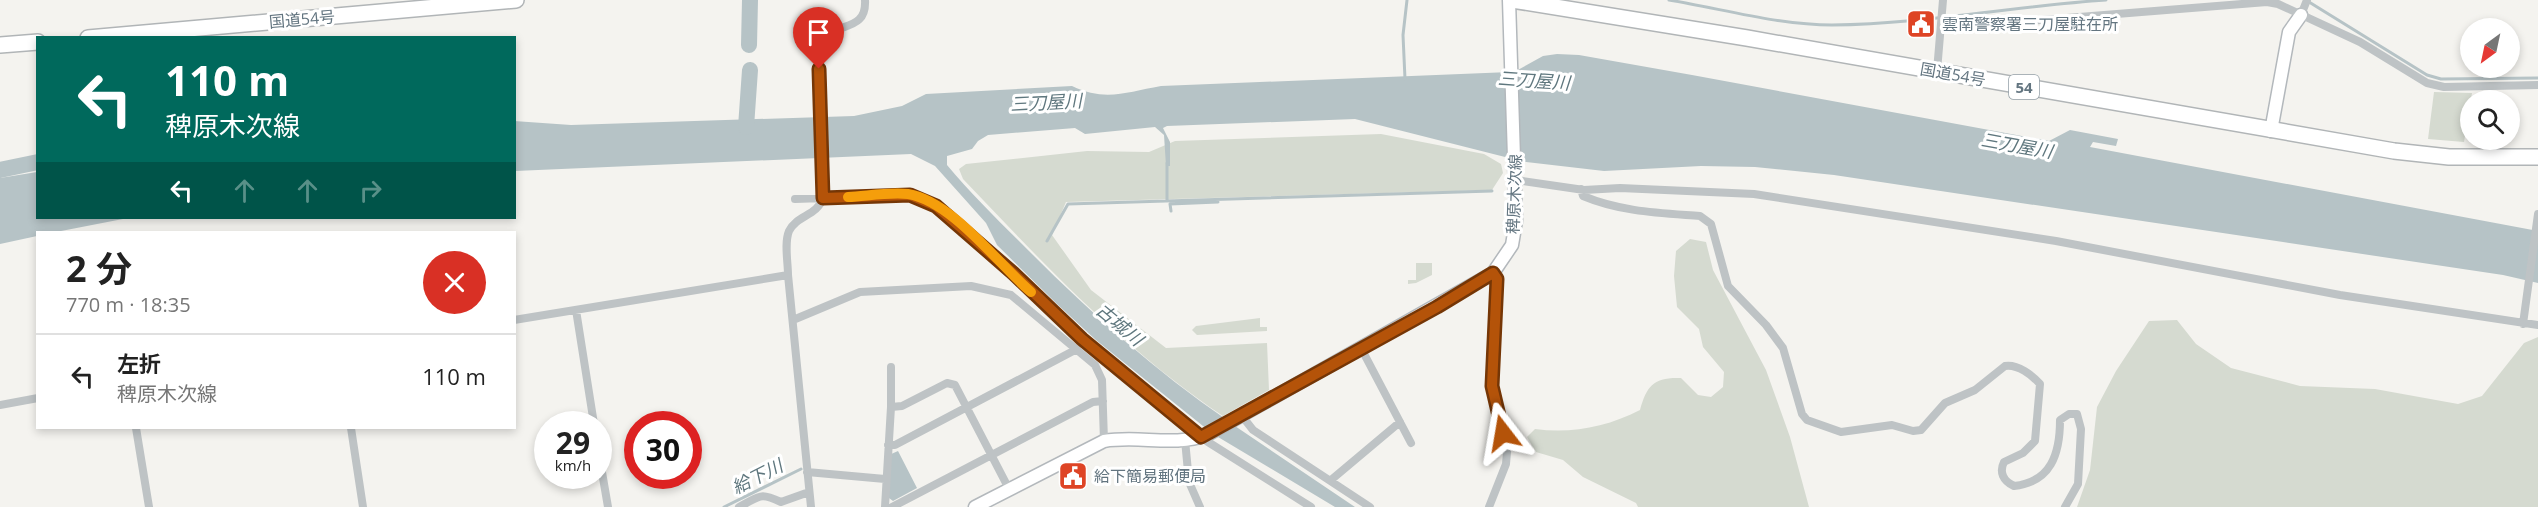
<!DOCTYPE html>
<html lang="ja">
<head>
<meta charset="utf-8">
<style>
	:root { --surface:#fff; --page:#f2f2f2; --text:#222; --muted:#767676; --line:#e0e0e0 }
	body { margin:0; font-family:"Open Sans","Noto Sans JP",sans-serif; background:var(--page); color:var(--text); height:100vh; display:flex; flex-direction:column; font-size:22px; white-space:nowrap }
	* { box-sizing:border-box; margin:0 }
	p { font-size:20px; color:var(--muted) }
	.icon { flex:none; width:33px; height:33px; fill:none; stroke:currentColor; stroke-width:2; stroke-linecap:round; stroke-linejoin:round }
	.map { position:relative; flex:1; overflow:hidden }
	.panel { position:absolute; left:36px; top:231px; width:480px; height:198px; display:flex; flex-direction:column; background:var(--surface); border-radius:0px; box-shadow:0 3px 9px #0003 }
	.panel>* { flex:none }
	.guide { position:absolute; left:36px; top:36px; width:480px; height:183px; border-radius:0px; box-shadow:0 3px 9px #0003; background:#00695c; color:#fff; overflow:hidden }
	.needle { width:39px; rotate:213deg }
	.buttons { position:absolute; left:2460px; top:18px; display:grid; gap:12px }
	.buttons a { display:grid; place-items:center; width:60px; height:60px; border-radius:50%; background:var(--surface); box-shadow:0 3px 9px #0003; font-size:30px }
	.speed { position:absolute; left:534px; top:411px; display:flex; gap:12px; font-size:30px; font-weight:700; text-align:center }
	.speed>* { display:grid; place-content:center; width:78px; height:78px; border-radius:50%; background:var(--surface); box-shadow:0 3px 9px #0003; line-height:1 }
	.speed small { font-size:15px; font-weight:400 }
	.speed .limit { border:9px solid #d22; background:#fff; color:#111 }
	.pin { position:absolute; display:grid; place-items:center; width:51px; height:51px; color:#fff; margin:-62px -26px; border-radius:50% 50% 50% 0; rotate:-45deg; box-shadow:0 0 6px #0007 }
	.pin .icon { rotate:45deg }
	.me { position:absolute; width:66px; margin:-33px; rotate:346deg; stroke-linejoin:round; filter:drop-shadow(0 0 4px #0008) }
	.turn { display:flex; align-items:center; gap:21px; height:126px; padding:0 30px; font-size:27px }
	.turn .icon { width:78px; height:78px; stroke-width:2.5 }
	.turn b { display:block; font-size:42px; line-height:51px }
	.lanes { display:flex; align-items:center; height:57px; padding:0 30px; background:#0003; justify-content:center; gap:30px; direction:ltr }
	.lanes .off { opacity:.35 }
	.round { display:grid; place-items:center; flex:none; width:63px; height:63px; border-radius:32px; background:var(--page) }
	.headline { display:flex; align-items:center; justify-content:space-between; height:102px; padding:0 30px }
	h1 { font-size:36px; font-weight:700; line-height:45px }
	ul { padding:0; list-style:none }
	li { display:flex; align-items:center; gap:18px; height:84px; padding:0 30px; border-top:2px solid var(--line) }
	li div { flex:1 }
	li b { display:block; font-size:22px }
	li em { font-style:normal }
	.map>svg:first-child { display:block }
</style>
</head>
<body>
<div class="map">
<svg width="2538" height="507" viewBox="0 0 2538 507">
	<rect width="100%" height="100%" fill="#f4f3ef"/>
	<!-- green -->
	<path fill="#d5dad0" d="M2434,92L2472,93L2464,142L2428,139Z
		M1381,134L1484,154L1501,164L1503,173L1492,190L1066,202L1052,235L1091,290L1166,348L1267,343L1269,390L1223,416C1124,350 1044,264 963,179L959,169L966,164L1087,151L1149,152L1175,141Z
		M1690,239L1706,242L1713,270L1766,370L1790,437L1809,507H1638L1636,503L1583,477L1563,460L1536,452L1527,437L1535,429C1571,434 1607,427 1640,410C1647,385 1654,377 1681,378L1698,395L1711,397L1723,387L1724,372L1703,347L1699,329L1677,307L1674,276L1676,251Z
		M1416,263H1432V275L1416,283L1408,284V280H1416Z
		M1260,318V327H1267V331L1197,335L1192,330L1196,326Z
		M2177,320L2196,344L2231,368L2300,386L2375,389L2458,404L2482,396L2524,343L2538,337V507H2077L2090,470L2097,407L2116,371L2149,321Z"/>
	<!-- water -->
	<path fill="#b6c3c6" d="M1557,54L1579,55L1692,75L2049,141L2070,130L2118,139L2116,146L2093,142L2090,147L2538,231V283L2503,275L1834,175L1755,167L1701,166L1604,171L1518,161L1516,71L1543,56Z
		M1510,72L1513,159L1355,119L1167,126L1163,128L1170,142V166H1166L1164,135L1155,127L1085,134L1075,128L988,135L978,141L972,149L947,156V165C973,196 1001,223 1029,251C1091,313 1155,371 1227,420L1208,430L1096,340L1057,304L997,245L986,223L935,166L911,154L515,171L514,121L571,125L854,116L902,106L926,94L1072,86C1105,102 1127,92 1161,86Z
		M37,172L38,218H128L56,232H38L37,236L0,244V178Z
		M1232,424L1355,507H1335L1213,434Z
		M898,451L917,488L893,501L889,498V455Z"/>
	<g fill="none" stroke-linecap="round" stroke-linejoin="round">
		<!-- stream -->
		<path stroke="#b6c3c6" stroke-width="3" d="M1669,0C1723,9 1778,25 1832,25C1924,24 2015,6 2106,0
			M2309,2L2427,75L2441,79L2538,78
			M1405,79L1403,35L1407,0
			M1167,163V200
			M1171,211L1170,204L1218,202
			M1047,241L1068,204L1492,191
			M724,507L801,469"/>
		<!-- river -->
		<path stroke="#b6c3c6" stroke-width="16" d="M749,45L750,0
			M746,127L750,70
			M0,170L38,162"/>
		<!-- secondary casing -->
		<g stroke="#b3b8bc" stroke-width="15">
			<path id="secondary" d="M2271,131L2289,32L2301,15
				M975,507L1104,441C1139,435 1173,447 1207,435L1493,273L1512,245L1516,221L1509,0"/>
		</g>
		<!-- highway casing -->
		<g stroke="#b1b5b7" stroke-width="18">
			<path id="highway" d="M1512,0L1747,38L2394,151L2449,157H2538
				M88,38L516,0
				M0,45L38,42"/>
		</g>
		<!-- street -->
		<path stroke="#bec3c5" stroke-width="8" d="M2301,15L2307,0
			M1942,28L2267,2L2278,4L2360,42L2427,83L2444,87L2538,85
			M1937,71L1943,0
			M1516,180L1584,190L1620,188L1754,194L2056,241L2340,295L2538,325
			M1581,189L1583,196C1621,212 1661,213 1700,216L1711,224L1728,286L1766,325L1783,348L1802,414L1807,420L1841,432L1892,425L1913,431L1921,430L1945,403L1975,390L2005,366C2018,364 2032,375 2040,384L2035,441L2023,453L2004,462C1999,472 2003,481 2014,486C2051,482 2060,454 2060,420L2069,414H2077L2081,429L2078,484L2065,507
			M795,199L910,195L936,206L1133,383L1208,442L1311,507
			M576,310L594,424
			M514,320L788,275
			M793,320L860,292L971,286L1011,295L1095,365L1102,380L1104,441
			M2523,324L2538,214
			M1361,348L1411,443
			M0,405L38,398
			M891,407V367
			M1242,416L1253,430L1370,507
			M136,428L149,507
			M351,428L363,507
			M1185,440L1189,482L1200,507
			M888,445H895L1077,349
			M598,449L608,507
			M807,472L885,479
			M1331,480L1400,422
			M739,507C761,496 759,492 781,502L809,492
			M811,507L788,275C788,262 784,243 789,231C797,215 817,216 823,198L819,44C833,20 867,34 865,0
			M885,507L891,407L902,406L947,383L955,385L1009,489
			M892,507L1093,402L1103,401
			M1489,507L1506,464L1507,452L1492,385L1497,279L1493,273"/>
		<!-- secondary -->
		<use href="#secondary" stroke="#fff" stroke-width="12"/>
		<!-- highway -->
		<use href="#highway" stroke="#fff" stroke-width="15"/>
	</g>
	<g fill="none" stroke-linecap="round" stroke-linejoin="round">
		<!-- route casing -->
		<g stroke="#753606" stroke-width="15">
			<path id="route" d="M819,69L823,198L910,195L936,206L1013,273L1082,339L1201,437L1437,307L1493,273L1497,279L1492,386L1503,433"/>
		</g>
		<!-- route -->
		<use href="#route" stroke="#b45309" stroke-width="10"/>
		<!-- slow -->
		<path stroke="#f59e0b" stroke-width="10" d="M848,197C867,196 889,192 908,194C952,201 999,265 1031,292"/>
	</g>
	<!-- icons -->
	<defs>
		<g id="civic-square" transform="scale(1.5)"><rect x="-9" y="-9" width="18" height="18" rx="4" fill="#de4425" stroke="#fff"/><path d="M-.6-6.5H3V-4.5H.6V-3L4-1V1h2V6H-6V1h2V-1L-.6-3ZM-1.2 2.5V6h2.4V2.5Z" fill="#fff"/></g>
	</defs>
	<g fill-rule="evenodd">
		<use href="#civic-square" x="1921" y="24"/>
		<use href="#civic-square" x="1073" y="476"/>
	</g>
	<g text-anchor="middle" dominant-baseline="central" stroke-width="6" stroke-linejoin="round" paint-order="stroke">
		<!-- shield labels -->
		<rect fill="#fff" stroke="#929ea6" stroke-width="1.5" x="2009" y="75" width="30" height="24" rx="4.5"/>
		<g font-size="15" font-weight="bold" fill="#637580">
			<text x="2024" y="87">54</text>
		</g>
		<!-- street labels -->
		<g font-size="16" fill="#637580" stroke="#fff">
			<text transform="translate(302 19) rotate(-5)">国道54号</text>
			<text transform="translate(1953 74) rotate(10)">国道54号</text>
			<text transform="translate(1514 194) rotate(-88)">稗原木次線</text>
		</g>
		<!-- poi labels -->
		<g font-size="16" fill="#637580" stroke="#fff" text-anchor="start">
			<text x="1942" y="24">雲南警察署三刀屋駐在所</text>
			<text x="1094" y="476">給下簡易郵便局</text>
		</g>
		<!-- water labels -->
		<g font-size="18" font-style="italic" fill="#5f777e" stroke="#fff">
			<text transform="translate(1534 80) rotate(4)">三刀屋川</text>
			<text transform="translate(1046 102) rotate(-3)">三刀屋川</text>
			<text transform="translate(2017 145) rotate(10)">三刀屋川</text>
			<text transform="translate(1120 324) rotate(40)">古城川</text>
			<text transform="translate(757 476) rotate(-27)">給下川</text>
		</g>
	</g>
</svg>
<div class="buttons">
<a><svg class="needle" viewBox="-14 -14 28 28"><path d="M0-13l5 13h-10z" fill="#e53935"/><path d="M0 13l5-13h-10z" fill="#767676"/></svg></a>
<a><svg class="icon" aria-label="search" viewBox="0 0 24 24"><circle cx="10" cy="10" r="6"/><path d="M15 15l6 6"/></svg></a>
</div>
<div class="speed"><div>29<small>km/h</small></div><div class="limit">30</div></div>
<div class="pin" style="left:819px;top:69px;background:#d93025"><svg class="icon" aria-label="arrive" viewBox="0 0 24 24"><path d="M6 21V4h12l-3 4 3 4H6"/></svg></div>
<svg class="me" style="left:1503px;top:433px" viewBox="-20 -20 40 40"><path d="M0-17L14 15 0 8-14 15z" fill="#b45309" stroke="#fff" stroke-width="4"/></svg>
<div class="guide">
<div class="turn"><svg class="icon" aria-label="left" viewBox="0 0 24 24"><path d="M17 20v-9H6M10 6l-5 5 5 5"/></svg><div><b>110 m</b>稗原木次線</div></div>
<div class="lanes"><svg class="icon" aria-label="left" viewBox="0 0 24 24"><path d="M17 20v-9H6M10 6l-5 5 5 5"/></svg><svg class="icon off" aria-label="ahead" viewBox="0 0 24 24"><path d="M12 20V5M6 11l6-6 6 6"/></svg><svg class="icon off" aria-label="ahead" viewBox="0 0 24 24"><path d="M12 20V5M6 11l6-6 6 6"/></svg><svg class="icon off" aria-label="right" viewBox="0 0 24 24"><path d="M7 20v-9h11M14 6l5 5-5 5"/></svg></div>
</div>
<section class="panel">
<div class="headline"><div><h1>2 分</h1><p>770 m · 18:35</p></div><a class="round" style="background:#d93025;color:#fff"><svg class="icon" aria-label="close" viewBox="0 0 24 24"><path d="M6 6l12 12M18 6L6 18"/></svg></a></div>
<ul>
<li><svg class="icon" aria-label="left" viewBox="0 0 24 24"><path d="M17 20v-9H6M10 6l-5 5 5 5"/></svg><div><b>左折</b><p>稗原木次線</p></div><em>110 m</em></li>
</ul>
</section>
</div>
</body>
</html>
